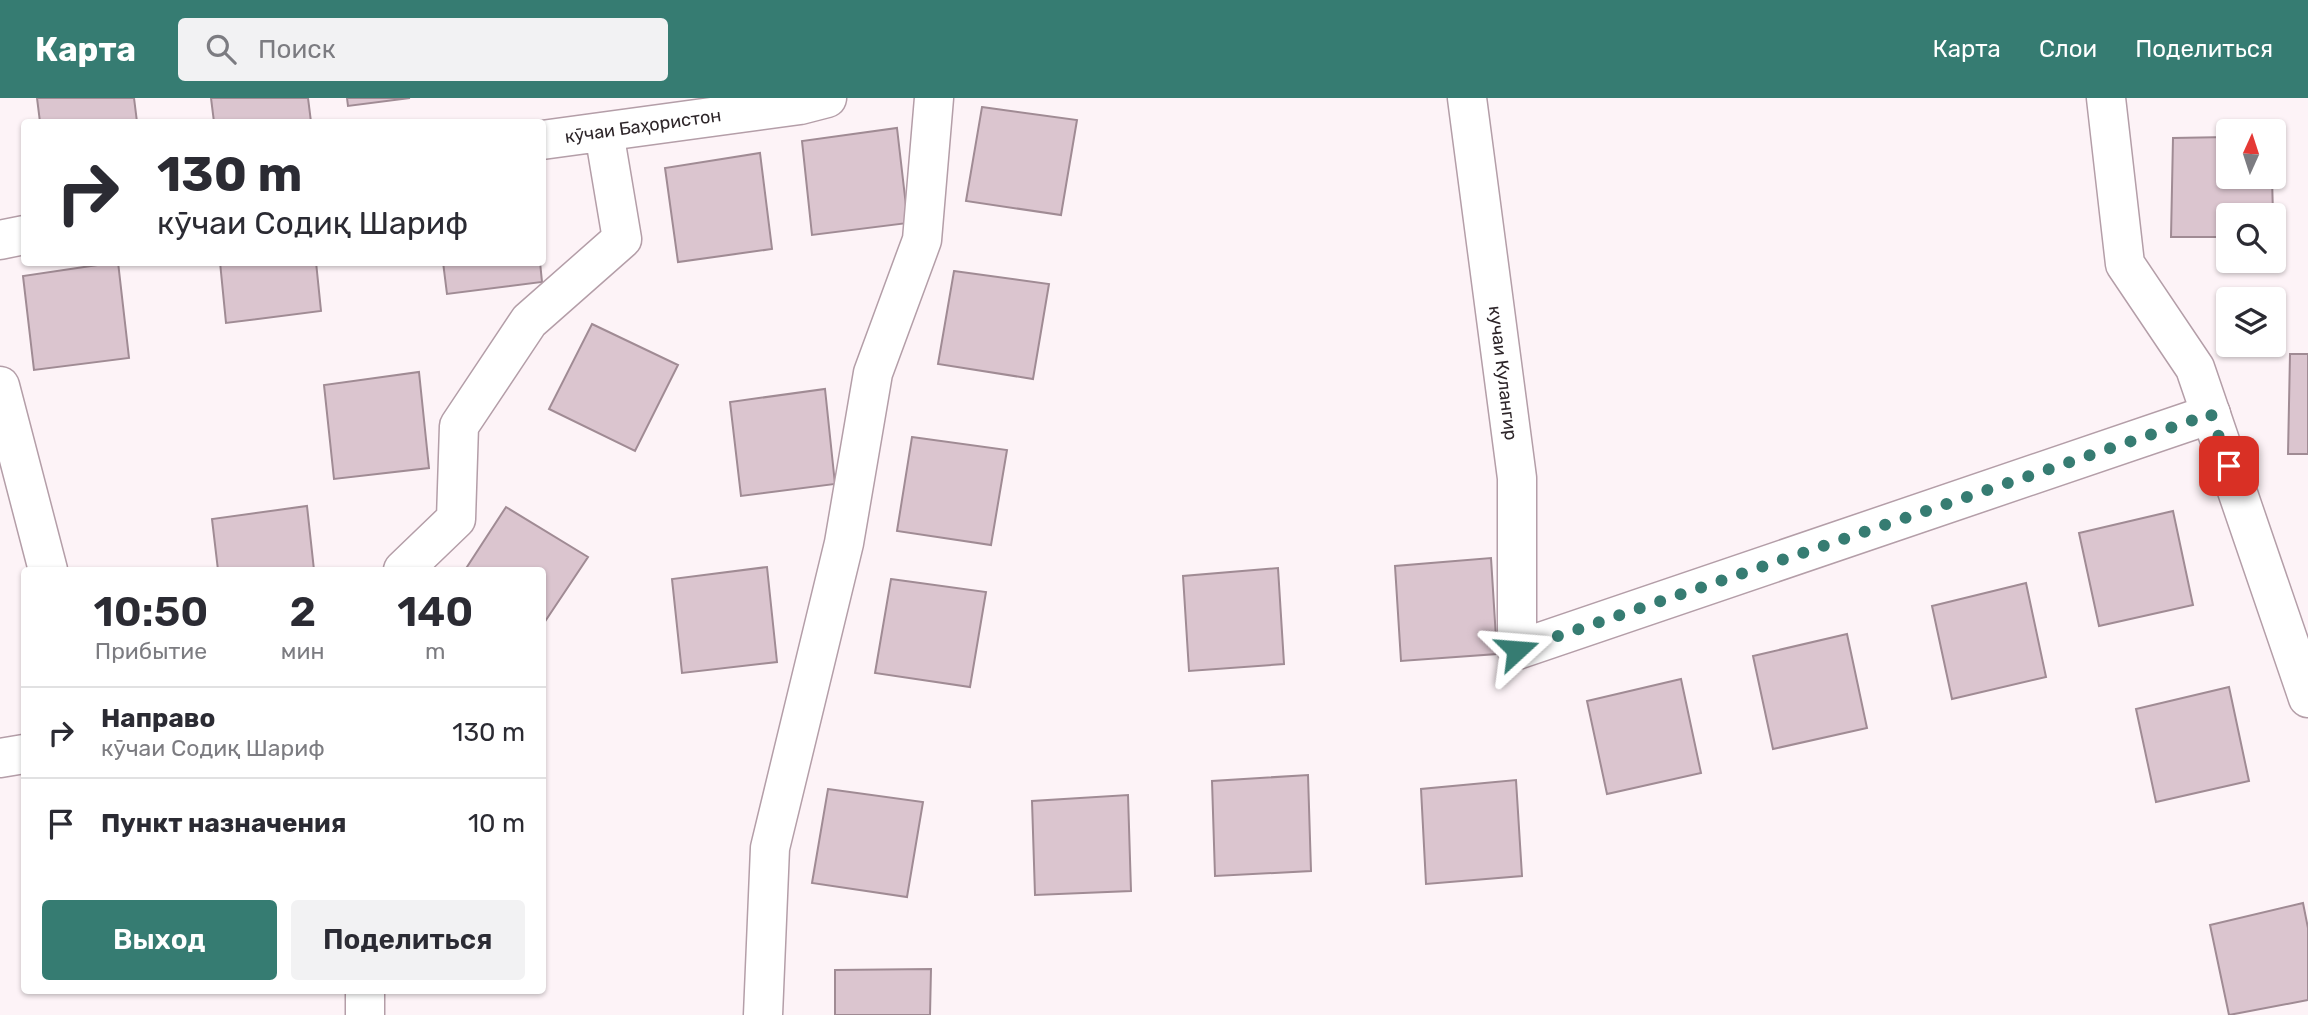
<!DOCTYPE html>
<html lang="ru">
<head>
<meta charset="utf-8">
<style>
	:root { --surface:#fff; --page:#f2f2f3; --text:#2b2b33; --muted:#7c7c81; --line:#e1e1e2; --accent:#367c72 }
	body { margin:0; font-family:Rubik,sans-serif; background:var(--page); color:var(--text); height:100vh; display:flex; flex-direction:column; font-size:26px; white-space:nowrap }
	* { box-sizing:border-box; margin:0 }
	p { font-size:23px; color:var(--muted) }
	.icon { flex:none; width:38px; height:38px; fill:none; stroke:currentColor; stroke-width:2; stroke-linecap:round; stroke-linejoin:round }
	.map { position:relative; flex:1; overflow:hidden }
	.sheet { position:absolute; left:21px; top:469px; width:525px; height:427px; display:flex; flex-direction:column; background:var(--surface); border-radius:7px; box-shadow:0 2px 5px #0004 }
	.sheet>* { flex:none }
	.banner { position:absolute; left:21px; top:21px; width:525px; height:147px; border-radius:7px; box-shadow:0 2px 5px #0004; background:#fff; color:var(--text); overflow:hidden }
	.needle { width:46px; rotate:3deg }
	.controls { position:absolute; left:2216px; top:21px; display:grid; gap:14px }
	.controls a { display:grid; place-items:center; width:70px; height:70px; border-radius:7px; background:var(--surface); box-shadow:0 2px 5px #0004; font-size:35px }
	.pin { position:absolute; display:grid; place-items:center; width:60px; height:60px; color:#fff; margin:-30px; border-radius:14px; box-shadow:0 4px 10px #0006 }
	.me { position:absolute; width:77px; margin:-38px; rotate:71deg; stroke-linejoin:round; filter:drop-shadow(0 0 5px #0008) }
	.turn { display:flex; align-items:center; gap:24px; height:147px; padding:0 21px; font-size:32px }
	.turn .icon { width:91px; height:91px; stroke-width:2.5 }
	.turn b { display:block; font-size:49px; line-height:60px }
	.eta { display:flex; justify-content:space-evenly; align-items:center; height:119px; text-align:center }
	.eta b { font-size:42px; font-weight:600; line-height:49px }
	.button { display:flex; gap:14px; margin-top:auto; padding:14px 21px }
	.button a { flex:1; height:80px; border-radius:7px; background:var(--accent); color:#fff; font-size:28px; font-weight:600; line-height:80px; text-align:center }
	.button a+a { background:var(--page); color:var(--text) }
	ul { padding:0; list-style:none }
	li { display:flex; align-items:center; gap:21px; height:91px; padding:0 21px; border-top:2px solid var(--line) }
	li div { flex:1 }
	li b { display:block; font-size:26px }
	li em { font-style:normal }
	header { display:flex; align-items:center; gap:42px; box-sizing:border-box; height:98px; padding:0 35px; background:var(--accent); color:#fff }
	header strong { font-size:33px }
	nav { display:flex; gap:38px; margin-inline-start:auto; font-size:24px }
	.search { width:490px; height:63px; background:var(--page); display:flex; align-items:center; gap:18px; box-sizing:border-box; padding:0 24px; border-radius:7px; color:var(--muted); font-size:26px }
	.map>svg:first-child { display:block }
</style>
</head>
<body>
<header>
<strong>Карта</strong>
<div class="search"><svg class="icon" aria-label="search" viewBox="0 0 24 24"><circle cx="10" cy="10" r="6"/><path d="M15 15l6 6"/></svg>Поиск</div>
<nav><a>Карта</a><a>Слои</a><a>Поделиться</a></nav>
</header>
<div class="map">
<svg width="2308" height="917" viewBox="0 0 2308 917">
	<rect width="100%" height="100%" fill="#fdf3f7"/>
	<!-- building -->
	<path fill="#dbc5cf" stroke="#a08b94" stroke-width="2" d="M37,0H134L137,24H40Z
		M211,0H308L311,24H214Z
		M347,0H410L348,8Z
		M982,9L1077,22L1061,117L966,103Z
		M897,30L908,125L812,137L802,43Z
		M2228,39V79H2272L2273,117H2228V139H2171L2173,40Z
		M760,55L772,151L678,164L665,70Z
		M118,164L129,260L34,272L23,178Z
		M220,164H316L321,213L226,225Z
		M443,164H540L542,184L447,196Z
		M954,173L1049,186L1033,281L938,266Z
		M592,226L678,267L635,353L549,311Z
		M2290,256H2308V356H2288Z
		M419,274L429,370L334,381L324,287Z
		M825,291L835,386L741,398L730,304Z
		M912,339L1007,352L991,447L897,433Z
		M307,408L314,472H218L212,421Z
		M506,409L588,459L542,528V472H465Z
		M2173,413L2193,507L2099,528L2079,435Z
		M1491,460L1497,556L1401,563L1395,468Z
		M767,469L777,564L682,575L672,481Z
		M1278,470L1284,566L1189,573L1183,478Z
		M891,481L986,494L970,589L875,575Z
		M2026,485L2046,579L1952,601L1932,508Z
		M1847,536L1867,630L1773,651L1753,558Z
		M1681,581L1701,675L1607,696L1587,603Z
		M2229,589L2249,683L2156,704L2136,611Z
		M1308,677L1311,773L1215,778L1212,683Z
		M1516,682L1522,778L1426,786L1421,691Z
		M828,691L923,704L907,799L812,785Z
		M1128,697L1131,793L1035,797L1032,703Z
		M2303,805L2308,830V902L2229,917L2210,827Z
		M931,871L930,917H835V872Z"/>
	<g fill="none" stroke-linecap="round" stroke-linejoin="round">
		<!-- minor casing -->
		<g stroke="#b49ea8" stroke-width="41">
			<path id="minor" d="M1467,0L1517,380V552L2211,316
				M542,42L800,7L827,0
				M0,142L24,137
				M0,288L48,472
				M403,472L456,421L459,328L529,223L622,141L604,34
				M0,660L24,656
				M365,917V892
				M763,917L770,750L844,445L873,275L922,142L934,0"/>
		</g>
		<!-- tertiary casing -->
		<g stroke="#b49ea8" stroke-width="41">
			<path id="tertiary" d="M2106,0L2125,166L2195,270L2308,600"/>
		</g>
		<!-- minor -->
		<use href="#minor" stroke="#fff" stroke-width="38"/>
		<!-- tertiary -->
		<use href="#tertiary" stroke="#fff" stroke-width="38"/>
	</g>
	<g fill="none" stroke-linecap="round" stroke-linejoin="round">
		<!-- route -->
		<path stroke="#367c72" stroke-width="12" stroke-dasharray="0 21.6" d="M1517,552L2211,316L2229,368"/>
	</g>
	<g text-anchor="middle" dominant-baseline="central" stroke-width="6" stroke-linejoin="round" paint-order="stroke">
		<!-- street labels -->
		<g font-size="18" fill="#2e262a" stroke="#fff">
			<text transform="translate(643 28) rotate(-8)">кӯчаи Баҳористон</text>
			<text transform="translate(1503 275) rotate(83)">кучаи Кулангир</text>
		</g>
	</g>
</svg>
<div class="controls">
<a><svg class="needle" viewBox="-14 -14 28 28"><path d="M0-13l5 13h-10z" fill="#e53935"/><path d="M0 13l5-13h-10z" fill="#7c7c81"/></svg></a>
<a><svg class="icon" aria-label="search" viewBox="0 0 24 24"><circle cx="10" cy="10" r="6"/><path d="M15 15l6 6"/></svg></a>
<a><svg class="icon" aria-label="layers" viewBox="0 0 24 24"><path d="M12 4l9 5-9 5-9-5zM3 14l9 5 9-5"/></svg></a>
</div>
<div class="pin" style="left:2229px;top:368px;background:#d93025"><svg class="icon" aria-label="arrive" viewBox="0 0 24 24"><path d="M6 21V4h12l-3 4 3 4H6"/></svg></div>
<svg class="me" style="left:1517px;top:552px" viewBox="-20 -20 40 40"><path d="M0-17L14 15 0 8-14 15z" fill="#367c72" stroke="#fff" stroke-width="4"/></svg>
<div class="banner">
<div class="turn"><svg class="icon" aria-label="right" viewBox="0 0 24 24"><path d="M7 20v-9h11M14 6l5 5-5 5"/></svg><div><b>130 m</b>кӯчаи Содиқ Шариф</div></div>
</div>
<section class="sheet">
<div class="eta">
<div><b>10:50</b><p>Прибытие</p></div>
<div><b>2</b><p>мин</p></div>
<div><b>140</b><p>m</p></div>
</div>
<ul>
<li><svg class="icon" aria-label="right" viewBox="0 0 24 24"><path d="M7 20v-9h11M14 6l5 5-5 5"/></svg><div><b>Направо</b><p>кӯчаи Содиқ Шариф</p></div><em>130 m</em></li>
<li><svg class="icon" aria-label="arrive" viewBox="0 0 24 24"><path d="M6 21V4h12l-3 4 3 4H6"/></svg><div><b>Пункт назначения</b></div><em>10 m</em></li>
</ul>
<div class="button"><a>Выход</a><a>Поделиться</a></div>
</section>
</div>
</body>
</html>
